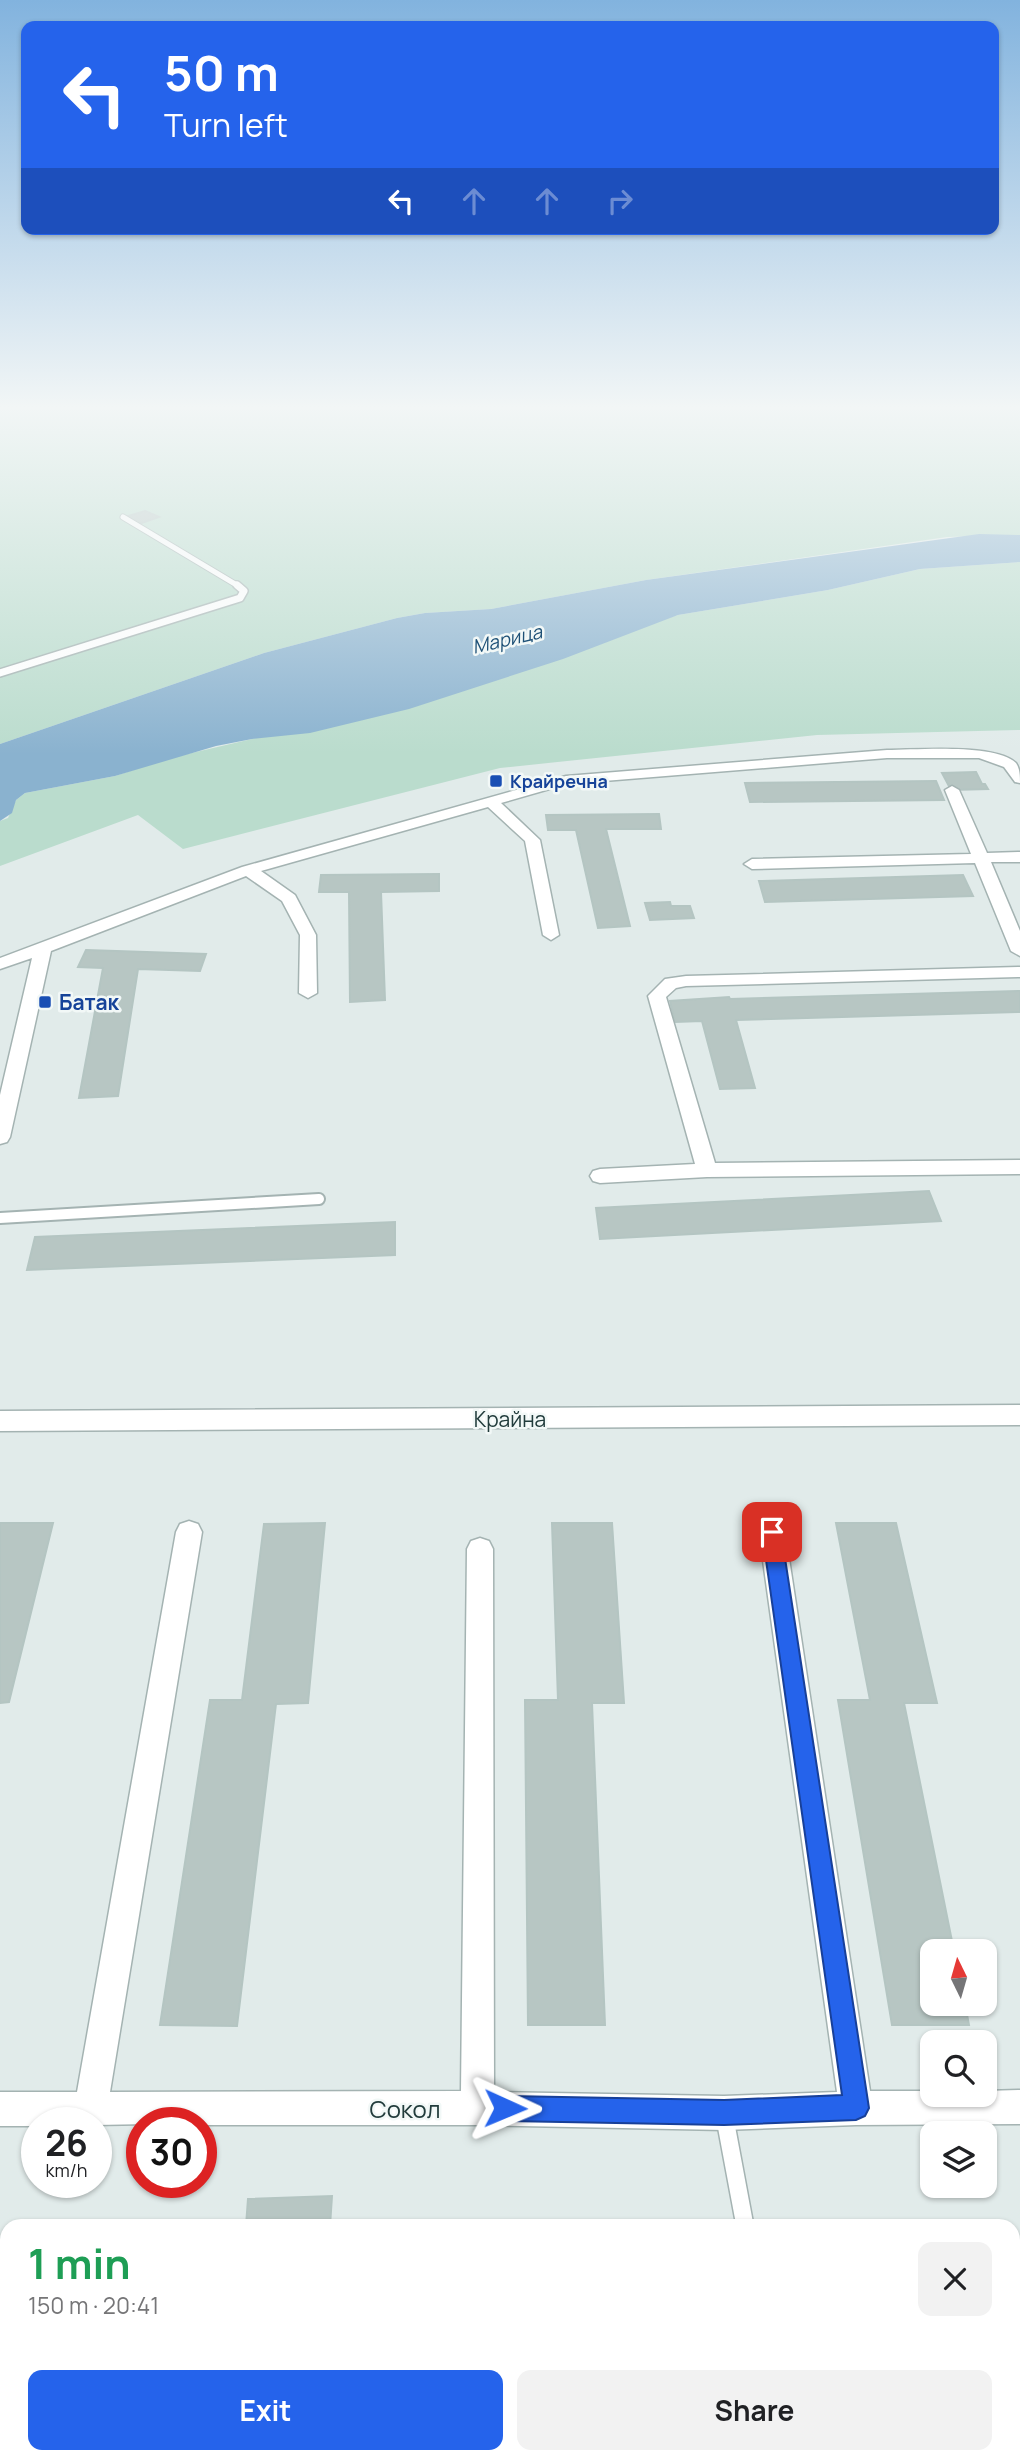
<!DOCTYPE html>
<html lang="en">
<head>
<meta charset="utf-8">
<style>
	:root { --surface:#fff; --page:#f2f2f2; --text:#202124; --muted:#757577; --accent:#2563eb }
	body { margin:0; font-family:Manrope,sans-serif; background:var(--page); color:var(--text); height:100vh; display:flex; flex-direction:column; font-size:26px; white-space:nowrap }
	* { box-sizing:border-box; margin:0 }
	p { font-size:23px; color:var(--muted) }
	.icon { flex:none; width:38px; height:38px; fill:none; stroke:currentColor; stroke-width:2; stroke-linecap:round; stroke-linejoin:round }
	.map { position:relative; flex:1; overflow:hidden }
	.panel { position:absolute; left:0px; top:2219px; width:1020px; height:245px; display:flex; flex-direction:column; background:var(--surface); border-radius:21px 21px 0 0; box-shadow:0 2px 5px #0004 }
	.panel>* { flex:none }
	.hud { position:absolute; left:21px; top:21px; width:978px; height:214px; border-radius:14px; box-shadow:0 2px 5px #0004; background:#2563eb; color:#fff; overflow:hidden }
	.needle { width:46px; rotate:355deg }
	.fabs { position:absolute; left:920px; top:1939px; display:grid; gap:14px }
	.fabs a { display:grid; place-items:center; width:77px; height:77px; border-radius:14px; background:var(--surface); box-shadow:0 2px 5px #0004; font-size:35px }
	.speed { position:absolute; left:21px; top:2107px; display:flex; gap:14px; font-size:35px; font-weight:700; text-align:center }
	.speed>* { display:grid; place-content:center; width:91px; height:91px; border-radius:50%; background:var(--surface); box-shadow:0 2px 5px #0004; line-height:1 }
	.speed small { font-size:18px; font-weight:400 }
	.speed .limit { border:10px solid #d22; background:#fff; color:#111 }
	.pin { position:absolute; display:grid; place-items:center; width:60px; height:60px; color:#fff; margin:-30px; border-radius:14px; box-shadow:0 4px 10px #0006 }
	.me { position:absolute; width:77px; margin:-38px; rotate:91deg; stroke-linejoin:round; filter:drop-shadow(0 0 5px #0008) }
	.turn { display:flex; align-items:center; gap:24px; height:147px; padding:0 28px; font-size:32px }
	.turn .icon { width:91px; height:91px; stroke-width:2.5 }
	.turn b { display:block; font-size:49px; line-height:60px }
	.lanes { display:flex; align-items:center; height:66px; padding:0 28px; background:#0003; justify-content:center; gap:35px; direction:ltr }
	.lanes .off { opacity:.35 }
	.round { display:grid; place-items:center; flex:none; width:74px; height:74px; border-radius:14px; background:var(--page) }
	.head { display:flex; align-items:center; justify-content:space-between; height:119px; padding:0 28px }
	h1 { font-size:42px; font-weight:700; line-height:52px; color:#1e9e55 }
	.primary-button { display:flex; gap:14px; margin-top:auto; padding:14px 28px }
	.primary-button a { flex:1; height:80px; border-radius:14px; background:var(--accent); color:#fff; font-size:28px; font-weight:700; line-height:80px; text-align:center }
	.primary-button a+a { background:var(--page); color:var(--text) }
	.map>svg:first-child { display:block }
</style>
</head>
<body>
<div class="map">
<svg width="1020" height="2464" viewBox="0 0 1020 2464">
	<rect width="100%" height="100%" fill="#e1ebea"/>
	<!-- green -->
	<path fill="#badccd" d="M0,409H1020V535L947,537L646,580L491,609L425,613L397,618L264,653L0,744Z
		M1020,562V730L817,735L500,768L183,849L138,815L0,866V821L8,818L16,800L25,793L115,776L170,758L252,739L678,615L828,590L920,569Z"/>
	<!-- water -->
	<path fill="#8ab2cf" d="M979,534L1020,535V562L920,569L828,590L678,615L563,659L409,709L310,733L252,739L216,746L115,776L25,793L16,800L12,813L0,821V744L264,653L397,618L425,613L491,609L646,580Z"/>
	<!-- building -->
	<path fill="#b7c6c3" stroke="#b4c5c2" stroke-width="2" d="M145,511L159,517L139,524L125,517Z
		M976,772L982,784H985L988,789L951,790L942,773Z
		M936,781L944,800L750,802L745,783Z
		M659,814L661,829H606L630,926L598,928L576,830H548L546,815Z
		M439,874V891L381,892L385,1000L350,1002L349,892H319L321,875Z
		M963,875L973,896L765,902L759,881Z
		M670,902L671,906H690L694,918L650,920L645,903Z
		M86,950L206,954L200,971L138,969L118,1096L79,1098L103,968L78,967Z
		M1020,991V1012L736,1020L755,1088L720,1089L702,1021L675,1022L670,1001L729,997L730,999Z
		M929,1191L941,1221L600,1239L596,1208Z
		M395,1222V1255L27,1270L35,1237Z
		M0,1523H53L9,1702L0,1703Z
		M325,1523L308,1703L276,1704L237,2026L160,2025L210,1700H242L264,1524Z
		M552,1523H612L624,1703H592L605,2025H528L525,1700H558Z
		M836,1523H896L937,1703H904L954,1951H933V2004H965L969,2025H892L838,1700H870Z
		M332,2196L330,2226H246L248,2199Z
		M227,2457H319V2464H227Z"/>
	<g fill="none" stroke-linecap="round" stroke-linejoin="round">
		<!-- service-far3 casing -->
		<g stroke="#a4b3b2" stroke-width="7">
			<path id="service-far3" d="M123,517L240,587"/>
		</g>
		<!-- service-far2 casing -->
		<g stroke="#a4b3b2" stroke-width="10">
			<path id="service-far2" d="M0,673L240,598L244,591L237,585"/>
		</g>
		<!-- service-far1 casing -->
		<g stroke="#a4b3b2" stroke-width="14">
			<path id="service-far1" d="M0,1218L319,1199"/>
		</g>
		<!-- service casing -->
		<g stroke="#a4b3b2" stroke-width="20">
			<path id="service" d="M725,2119L745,2226
				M519,2457L527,2464
				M788,2457L790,2464
				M124,2464L125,2457"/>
		</g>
		<!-- minor casing -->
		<g stroke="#a4b3b2" stroke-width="3">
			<path id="minor" d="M887,750C916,750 995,743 1016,763C1020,769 1020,776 1020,783L1015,782L1004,767L979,758H887L567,784L501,803L540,840L559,935L551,940L543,935L525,841L488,807L261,871L295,895L316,935L317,993L308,998L299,993L300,935L282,901L246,876L51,951L10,1137L7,1142L0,1144V1095L32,958L0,969V958L242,867L566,776Z
				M952,786L959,790L987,853L1020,852V862H991L1020,931V956L1011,951L975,863L752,869L744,864L752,859L971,854L945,790Z
				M1020,967V977L686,986L676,988L666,997L715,1163L1020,1160V1174L707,1177L600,1183L593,1181L590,1176L593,1171L600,1169L695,1164L648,996L665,979L686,976Z
				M189,1521L198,1524L202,1532L110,2092L461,2091L467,1549L471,1541L480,1538L489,1541L493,1549L494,2092L724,2096L837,2092L759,1532L763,1524L772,1521L781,1524L785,1532L870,2091H933V2095H985V2091L1020,2090V2124L856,2125L724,2130L477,2125H201V2123L96,2125V2123H37V2126H0V2092H77L176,1532L180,1524Z"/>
		</g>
		<!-- tertiary casing -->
		<g stroke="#a4b3b2" stroke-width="3">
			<path id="tertiary" d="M1020,1405V1425L0,1431V1411Z"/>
		</g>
		<!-- service-far3 -->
		<use href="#service-far3" stroke="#fff" stroke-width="5"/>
		<!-- service-far2 -->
		<use href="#service-far2" stroke="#fff" stroke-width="7"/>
		<!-- service-far1 -->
		<use href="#service-far1" stroke="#fff" stroke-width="10"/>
		<!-- service -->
		<use href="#service" stroke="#fff" stroke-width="17"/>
		<!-- minor -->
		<use href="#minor" fill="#fff" fill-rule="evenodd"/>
		<!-- tertiary -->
		<use href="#tertiary" fill="#fff" fill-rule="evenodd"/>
	</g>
	<!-- sky -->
	<linearGradient id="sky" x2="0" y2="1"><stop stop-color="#82b3de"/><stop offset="0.54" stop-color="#f2f6f6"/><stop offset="1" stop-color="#f2f6f6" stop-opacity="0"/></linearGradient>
	<rect width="1020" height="754" fill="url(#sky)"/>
	<!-- route -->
	<path fill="#2563eb" stroke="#184099" stroke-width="2" d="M772,1524L779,1526L781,1532L869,2108L865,2116L856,2120L724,2125L505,2121L496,2117L492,2108L496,2099L505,2096L724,2100L842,2095L762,1532L765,1526Z"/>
	<!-- markers -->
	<g fill="#1a4fb4" stroke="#f2f8f7" stroke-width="2.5">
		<rect x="489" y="774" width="14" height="14" rx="3.5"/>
		<rect x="38" y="995" width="14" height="14" rx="3.5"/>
	</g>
	<g text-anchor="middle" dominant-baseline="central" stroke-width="5" stroke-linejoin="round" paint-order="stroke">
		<!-- far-transit labels -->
		<g font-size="18" font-weight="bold" fill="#164399" stroke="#f2f8f7" text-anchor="start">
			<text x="510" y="781">Крайречна</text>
		</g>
		<!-- far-water labels -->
		<g font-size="19" font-style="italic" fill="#1d5076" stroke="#f2f8f7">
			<text transform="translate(507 639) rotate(-13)">Марица</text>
		</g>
		<!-- transit labels -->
		<g font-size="21" font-weight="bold" fill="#164399" stroke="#f2f8f7" text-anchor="start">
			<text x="59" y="1002">Батак</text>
		</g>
		<!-- street labels -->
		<g font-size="21" fill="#223c3c" stroke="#f2f8f7">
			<text x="510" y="1419">Крайна</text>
		</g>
		<!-- near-street labels -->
		<g font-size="24" fill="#223c3c" stroke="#f2f8f7">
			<text x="405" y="2108">Сокол</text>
		</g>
	</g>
</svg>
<div class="fabs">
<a><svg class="needle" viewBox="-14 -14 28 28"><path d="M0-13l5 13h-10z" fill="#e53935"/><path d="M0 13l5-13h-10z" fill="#757577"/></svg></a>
<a><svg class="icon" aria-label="search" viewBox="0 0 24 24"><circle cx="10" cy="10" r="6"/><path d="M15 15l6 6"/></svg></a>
<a><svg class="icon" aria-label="layers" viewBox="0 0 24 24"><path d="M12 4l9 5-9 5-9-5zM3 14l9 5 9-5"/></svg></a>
</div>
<div class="speed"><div>26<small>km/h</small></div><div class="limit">30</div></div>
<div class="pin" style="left:772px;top:1532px;background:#d93025"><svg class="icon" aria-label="arrive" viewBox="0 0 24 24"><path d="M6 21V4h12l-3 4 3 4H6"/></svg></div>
<svg class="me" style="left:505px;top:2108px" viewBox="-20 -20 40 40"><path d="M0-17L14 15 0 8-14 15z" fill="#2563eb" stroke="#fff" stroke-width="4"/></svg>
<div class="hud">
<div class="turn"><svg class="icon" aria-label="left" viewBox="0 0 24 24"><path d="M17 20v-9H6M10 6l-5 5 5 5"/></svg><div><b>50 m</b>Turn left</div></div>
<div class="lanes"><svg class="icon" aria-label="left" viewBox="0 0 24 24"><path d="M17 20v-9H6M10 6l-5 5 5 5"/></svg><svg class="icon off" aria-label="ahead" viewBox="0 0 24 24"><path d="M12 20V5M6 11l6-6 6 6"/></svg><svg class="icon off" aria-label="ahead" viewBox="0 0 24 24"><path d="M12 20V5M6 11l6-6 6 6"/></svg><svg class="icon off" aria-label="right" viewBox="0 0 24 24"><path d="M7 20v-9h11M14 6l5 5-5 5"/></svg></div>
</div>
<section class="panel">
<div class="head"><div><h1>1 min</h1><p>150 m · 20:41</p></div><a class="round"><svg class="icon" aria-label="close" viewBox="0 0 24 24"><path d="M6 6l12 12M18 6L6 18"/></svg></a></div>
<div class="primary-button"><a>Exit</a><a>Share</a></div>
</section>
</div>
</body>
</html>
